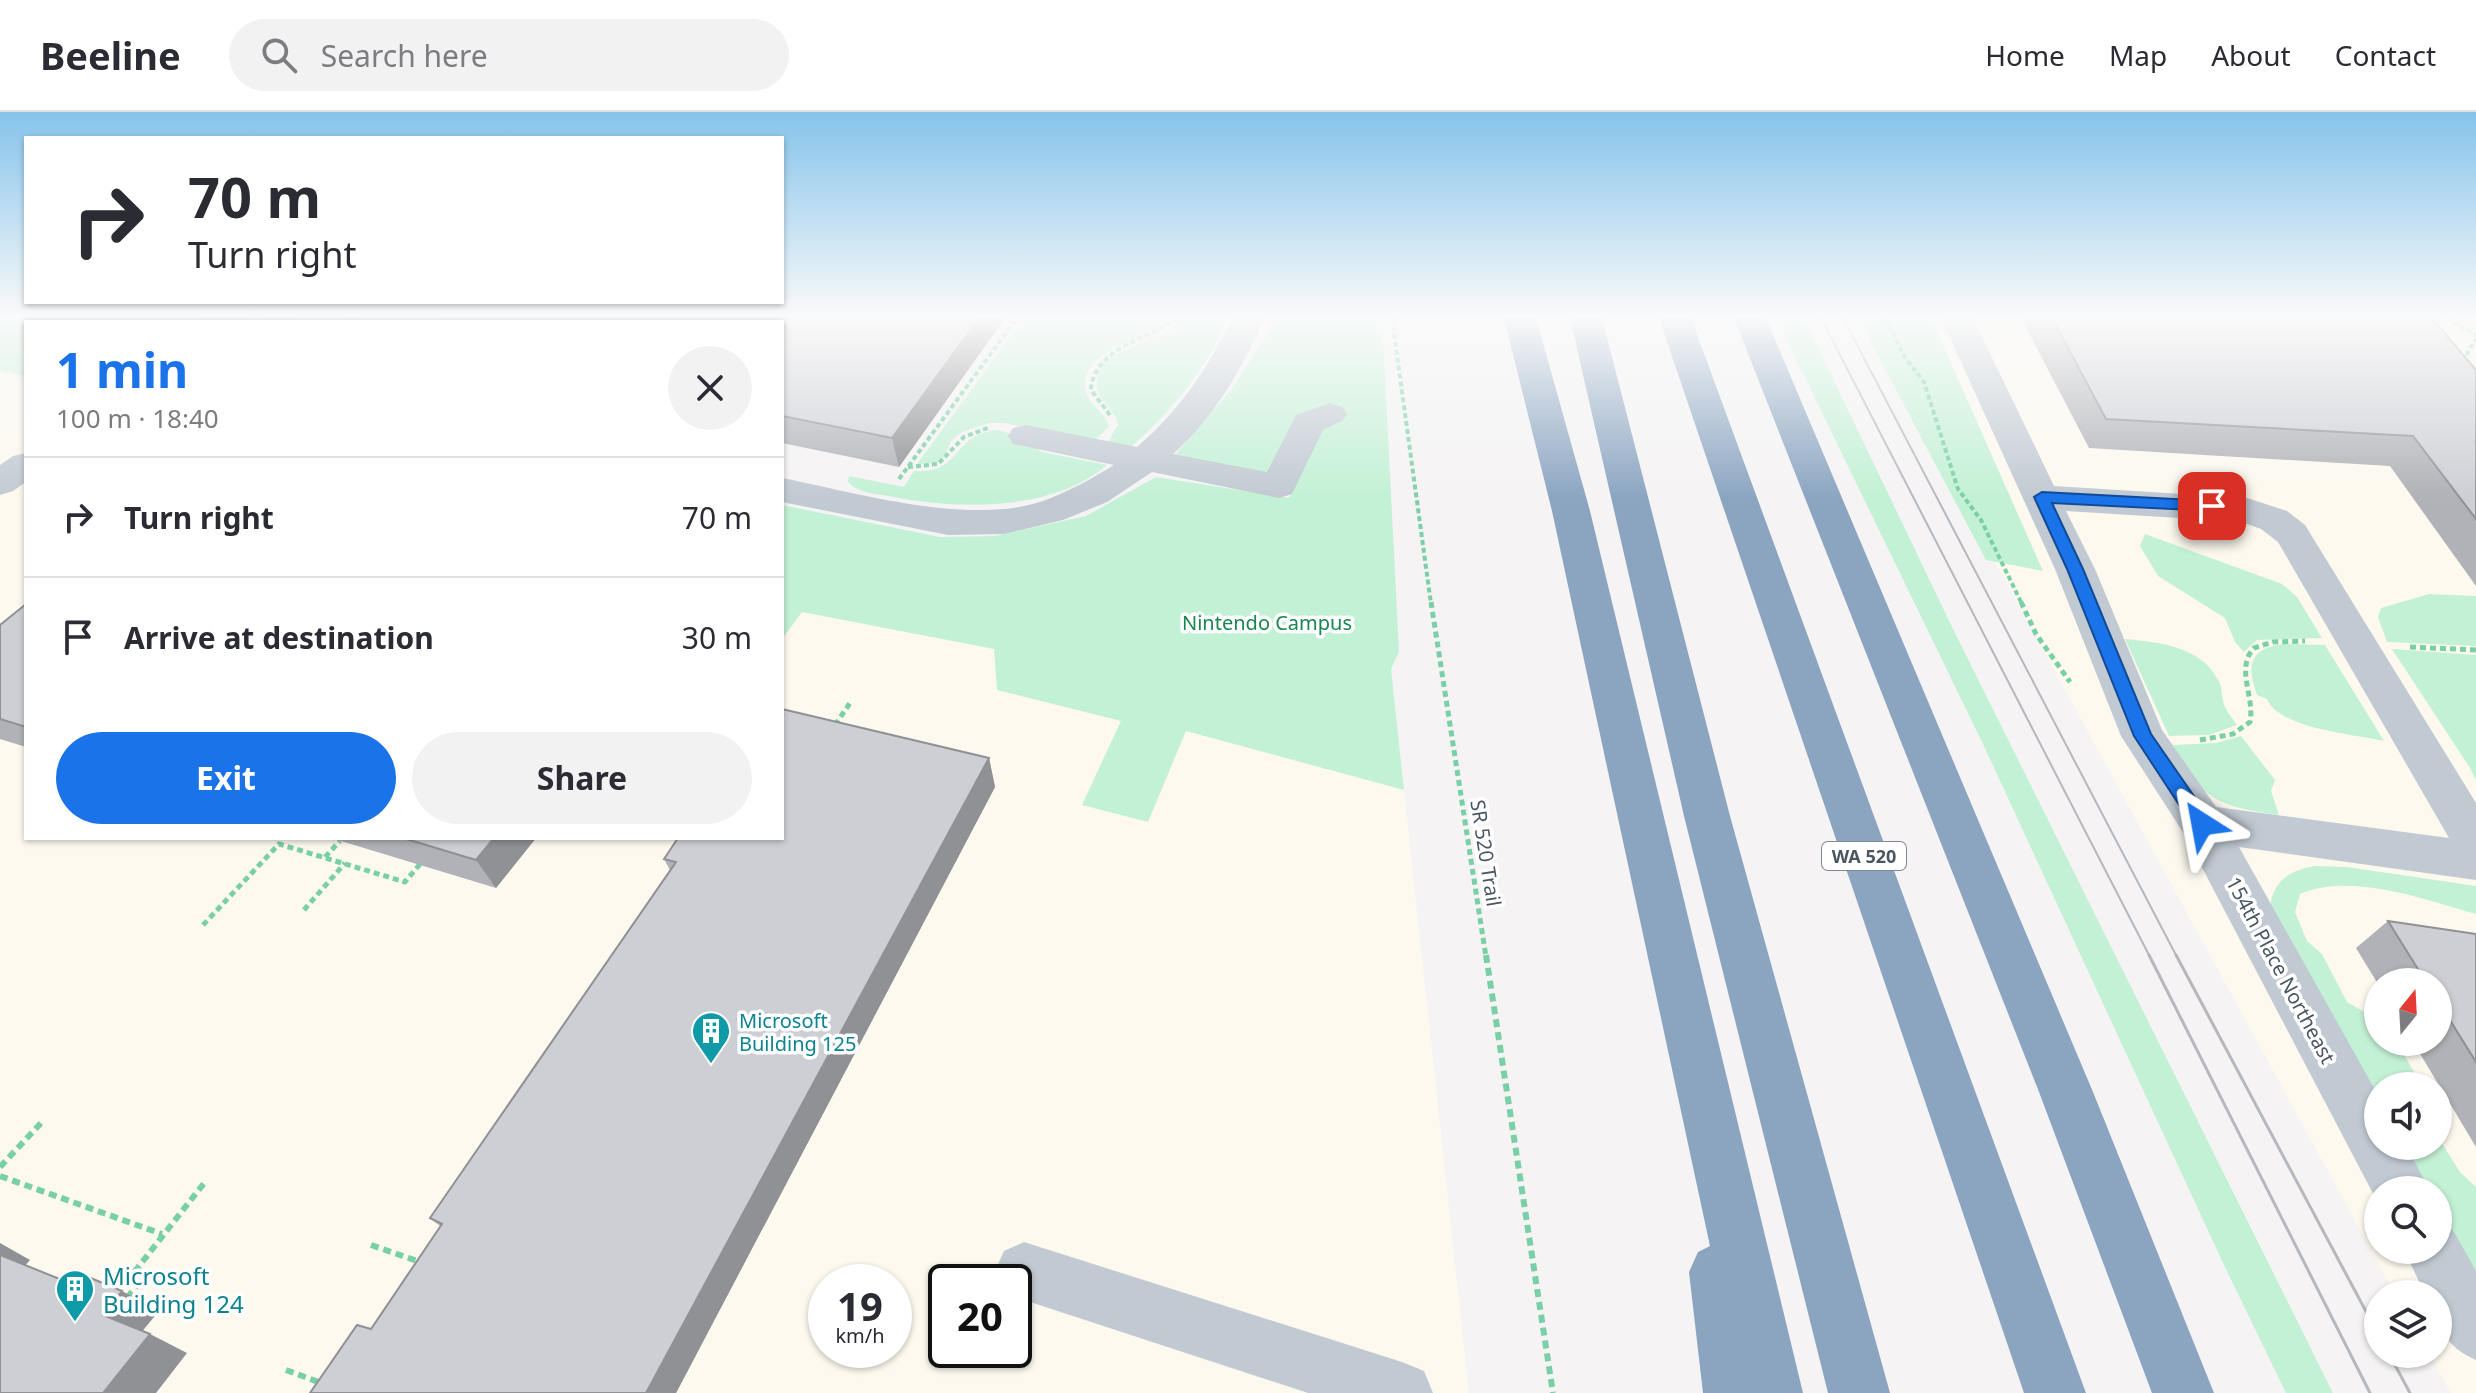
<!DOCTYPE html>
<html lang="en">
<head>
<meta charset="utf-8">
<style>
	:root { --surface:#fff; --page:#f2f2f3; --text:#2b2b33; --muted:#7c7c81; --line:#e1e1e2; --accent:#1a73e8 }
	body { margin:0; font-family:"Noto Sans",sans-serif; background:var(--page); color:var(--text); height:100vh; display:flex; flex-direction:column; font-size:30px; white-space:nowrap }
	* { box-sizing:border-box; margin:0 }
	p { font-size:26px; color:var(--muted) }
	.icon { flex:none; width:44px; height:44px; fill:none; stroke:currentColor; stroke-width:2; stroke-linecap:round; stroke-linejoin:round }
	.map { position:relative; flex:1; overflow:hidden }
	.drawer { position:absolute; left:24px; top:208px; width:760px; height:520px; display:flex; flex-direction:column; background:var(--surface); border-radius:0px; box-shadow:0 2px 6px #0004 }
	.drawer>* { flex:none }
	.top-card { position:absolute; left:24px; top:24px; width:760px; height:168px; border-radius:0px; box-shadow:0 2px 6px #0004; background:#fff; color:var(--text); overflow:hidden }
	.needle { width:52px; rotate:18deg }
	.fabs { position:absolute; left:2364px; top:856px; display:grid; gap:16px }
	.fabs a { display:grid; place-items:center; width:88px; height:88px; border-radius:50%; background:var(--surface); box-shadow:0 2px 6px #0004; font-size:40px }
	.speed { position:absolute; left:808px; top:1152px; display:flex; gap:16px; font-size:40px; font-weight:700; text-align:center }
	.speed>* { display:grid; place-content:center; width:104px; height:104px; border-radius:50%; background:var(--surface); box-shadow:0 2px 6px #0004; line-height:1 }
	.speed small { font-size:20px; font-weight:400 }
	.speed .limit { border:4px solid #111; border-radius:12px; background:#fff; color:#111 }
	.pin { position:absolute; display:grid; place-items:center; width:68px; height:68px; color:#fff; margin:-34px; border-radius:16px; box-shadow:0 4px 12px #0006 }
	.me { position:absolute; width:88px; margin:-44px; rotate:326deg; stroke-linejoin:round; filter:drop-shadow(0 0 6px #0008) }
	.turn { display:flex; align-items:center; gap:28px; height:168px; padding:0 32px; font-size:36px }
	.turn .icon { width:104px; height:104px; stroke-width:2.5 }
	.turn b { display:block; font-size:56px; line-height:68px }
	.round { display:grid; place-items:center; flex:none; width:84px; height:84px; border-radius:42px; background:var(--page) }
	.summary { display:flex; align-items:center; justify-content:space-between; height:136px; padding:0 32px }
	h1 { font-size:48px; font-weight:700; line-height:60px; color:var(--accent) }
	.action { display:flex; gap:16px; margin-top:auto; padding:16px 32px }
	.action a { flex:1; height:92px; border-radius:48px; background:var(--accent); color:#fff; font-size:32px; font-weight:700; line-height:92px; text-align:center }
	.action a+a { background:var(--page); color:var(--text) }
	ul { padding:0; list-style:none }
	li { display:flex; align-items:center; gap:24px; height:120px; padding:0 32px; border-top:2px solid var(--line) }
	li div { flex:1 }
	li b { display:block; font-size:30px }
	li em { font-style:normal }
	header { display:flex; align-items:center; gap:48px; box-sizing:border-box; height:112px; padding:0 40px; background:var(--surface); border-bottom:2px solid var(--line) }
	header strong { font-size:38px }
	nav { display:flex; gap:44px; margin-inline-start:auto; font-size:28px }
	.search { width:560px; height:72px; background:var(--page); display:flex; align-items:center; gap:20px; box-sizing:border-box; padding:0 28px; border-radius:44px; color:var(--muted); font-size:30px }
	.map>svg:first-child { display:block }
</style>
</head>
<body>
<header>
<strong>Beeline</strong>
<div class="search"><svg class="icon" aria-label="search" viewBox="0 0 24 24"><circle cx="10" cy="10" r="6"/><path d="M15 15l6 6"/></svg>Search here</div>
<nav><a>Home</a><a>Map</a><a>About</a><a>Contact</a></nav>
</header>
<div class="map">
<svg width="2476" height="1281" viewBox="0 0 2476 1281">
	<rect width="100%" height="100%" fill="#f5f3f3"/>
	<!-- commercial -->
	<path fill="#fdf9ef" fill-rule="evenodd" d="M1862,206H2476V1281H2451L2429,1242H2438V1182H2395ZM2378,870H2438V930H2378ZM2378,974H2438V1034H2378ZM2378,1078H2438V1138H2378Z
		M0,261L26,268V726H782V429L1391,557L1469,1281H0ZM826,1170H894V1238H826ZM946,1170H1014V1238H946Z"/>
	<!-- green -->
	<path fill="#c3f1d5" d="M0,206H167L162,210H26V264L0,258Z
		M1024,206H1174C1150,222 1078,241 1085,278C1089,293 1105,300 1109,315L1094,329L1004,311H989L962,320L951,329L944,345L937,351L917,352Z
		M1187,206H1228C1206,257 1172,299 1130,336L1107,332L1118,313C1116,297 1100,292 1097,276C1091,244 1140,234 1160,223C1170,218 1178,212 1187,206Z
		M1273,206H1382L1399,539L1391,557L1404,678L1186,619L1148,710L1082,693L1121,609L997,578L994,537L802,500L782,527V393L940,425L995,424L1086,404L1156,365L1289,386L1297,370L1173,345L1232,277L1271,216Z
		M1776,206H1804L1953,517L2333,1281H2286L2224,1153L1983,632Z
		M1858,206H1931L2043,459L1986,448Z
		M998,318L1015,323L1042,340L1107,353C1053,399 960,398 894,385C879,382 859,382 848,370L849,364L904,375L914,359C964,362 950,322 998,318Z
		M2145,422L2282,472L2297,485L2322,526L2257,528L2244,540L2235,530L2225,506L2158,464L2140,434Z
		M2429,482L2476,484V534L2387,530L2378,505L2381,496Z
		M2125,527C2158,530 2201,534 2218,568C2223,575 2221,584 2224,592C2226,599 2233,607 2237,613L2209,623L2169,624Z
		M2283,532L2325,533L2384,629C2353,622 2280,617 2267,587L2257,583C2246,554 2250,536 2283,532Z
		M2392,537L2476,543V668L2470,656Z
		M2241,624L2275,668L2271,679L2279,703C2220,695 2200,688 2173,633L2216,631Z
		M2315,754L2347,755L2476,774V802C2425,788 2352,760 2300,782L2295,800L2307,829L2322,842L2347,890L2378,908V930H2397L2418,967L2419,974H2378V1004L2270,797C2272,769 2290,758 2315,754Z
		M2438,1025L2460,1060L2476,1075V1179L2438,1112V1078H2419L2395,1034H2438Z"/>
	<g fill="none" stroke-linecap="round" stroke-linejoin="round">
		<!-- path-far2 -->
		<path stroke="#7ad0a6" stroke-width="4" stroke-dasharray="5 3" stroke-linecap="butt" d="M352,206L355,210
			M1392,206L1431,492
			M1886,206L1904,244L1924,270L1958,377L1981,408L2022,492
			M2446,206L2476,223
			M265,208L292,206
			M2462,250L2476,227
			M1110,303L1091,278C1093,237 1151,224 1181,206
			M908,355L938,352L964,325L990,315
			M899,367L1017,206"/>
		<!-- path-far1 -->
		<path stroke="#7ad0a6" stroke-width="5" stroke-dasharray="6 4" stroke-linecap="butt" d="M1431,490L1486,845
			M2021,490L2036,522L2070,570
			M2410,535L2476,538
			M835,613L850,591
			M2200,628L2233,622L2250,610C2255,585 2235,556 2254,536L2273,530L2305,529
			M325,745L340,729
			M304,798L345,751
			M203,813L279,732L405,770L420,752"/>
		<!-- path -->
		<path stroke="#7ad0a6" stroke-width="6" stroke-dasharray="8 5" stroke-linecap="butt" d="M1486,843L1553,1281
			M0,1055L41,1011
			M0,1064L162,1122
			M371,1133L423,1151
			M127,1186L138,1172L128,1168L205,1070
			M286,1258L321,1271"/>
		<!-- minor -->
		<path fill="#c1cad2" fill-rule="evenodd" d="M207,206H242L239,210H205Z
			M1233,206H1265C1242,256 1215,305 1173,342L1267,360L1296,303L1330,291L1342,295L1347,302L1342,309L1323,318L1292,382L1279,386L1152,360L1107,390L1063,408L1004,422L948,423L782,390V366C858,381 969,414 1043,389C1068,380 1091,367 1114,353L1013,332L1008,324L1013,316L1026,313L1137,335C1180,298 1208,256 1233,206Z
			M1941,206H1973L2054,374L2247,386L2287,399L2305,413L2476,691V768L2239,735L2378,983V1034H2407L2429,1078H2378V1091L2186,725L2121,624L2055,457ZM2066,399L2242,410L2261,417L2278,430L2449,726L2216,695L2162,618L2095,457Z
			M26,341V370L13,379L0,383V353L13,344Z
			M2438,1111L2453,1118L2476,1159V1248C2444,1234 2438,1216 2438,1182H2425L2404,1138H2438Z
			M1024,1130L1402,1250L1424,1259L1433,1281H1308L1024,1188L1014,1184V1170H1000L995,1159L1004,1139Z"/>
		<!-- highway -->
		<path fill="#8ba5c1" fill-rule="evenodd" d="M1504,206H1536L1590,399L1803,1281H1703L1689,1160L1698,1140L1710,1134L1552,399Z
			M1570,206H1602L1730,704L1890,1281H1828L1684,704Z
			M1659,206H1691L2086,1281H2024Z
			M1734,206H1766L2093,980L2214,1281H2152L2039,980Z"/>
		<!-- tram-far1 -->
		<path stroke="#b5b8bd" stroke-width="2" d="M1821,206L2150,845
			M1843,206L2177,845"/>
		<!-- tram -->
		<path stroke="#b5b8bd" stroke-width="3" d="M2149,843L2370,1281
			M2176,843L2378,1222
			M2389,1242L2410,1281"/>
	</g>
	<!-- wall -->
	<path fill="#b0b2b7" d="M1005,206L899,355L782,331V210Z
		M2021,206H2432L2476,258V474L2390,354L2089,336Z
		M26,492V635L0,627V513Z
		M989,646L995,675L676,1281H310L371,1217L440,1114L430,1106L670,758L664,747Z
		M331,726H536L496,776Z
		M2388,809L2476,822V1035L2413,930H2438V870H2378V872L2356,836Z"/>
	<!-- shaded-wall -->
	<path fill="#909195" d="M979,206H1005L899,355L892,326Z
		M989,646L995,675L676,1281H646Z
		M494,726H536L496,776L476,748Z
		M0,1131L30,1148L22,1157L0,1145Z
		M122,1179L159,1199L140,1222L103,1203Z
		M150,1222L187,1241L156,1281H103Z"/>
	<!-- building -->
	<path fill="#cdcfd5" stroke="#909195" stroke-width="2" d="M448,206H979L892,326L782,304V210H443Z
		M2052,206H2432L2476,258V407L2413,324L2106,307Z
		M26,492V615L0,607V513Z
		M782,597L989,646L646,1281H310L357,1213L371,1217L442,1112L430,1106L676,750L664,747L678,726H782Z
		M403,726H494L476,748Z
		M2388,809L2476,822V950L2438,889V870H2426Z
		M0,1143L72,1172L81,1162L122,1179L103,1203L150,1222L103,1281H0Z"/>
	<!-- sky -->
	<linearGradient id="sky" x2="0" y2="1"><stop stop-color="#85c3ea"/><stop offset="0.53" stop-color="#fafafa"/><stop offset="1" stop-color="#fafafa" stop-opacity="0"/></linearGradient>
	<rect width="2476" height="386" fill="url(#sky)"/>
	<!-- route -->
	<path fill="#1a73e8" stroke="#114b97" stroke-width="2" d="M2042,380L2212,389L2220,394L2212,399L2052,391L2083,457L2151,622L2209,706L2211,712L2209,717H2195L2134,624L2067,457L2034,385Z"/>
	<!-- icons -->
	<defs>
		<g id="building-pin" transform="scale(2)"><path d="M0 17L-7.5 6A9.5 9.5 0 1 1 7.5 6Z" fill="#0f9aa8" stroke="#fff"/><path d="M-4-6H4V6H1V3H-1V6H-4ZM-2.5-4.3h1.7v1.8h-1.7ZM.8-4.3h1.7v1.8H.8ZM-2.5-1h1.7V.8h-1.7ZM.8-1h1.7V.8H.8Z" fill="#fff"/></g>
	</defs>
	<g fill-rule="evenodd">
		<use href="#building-pin" x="711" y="919"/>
		<use href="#building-pin" x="75" y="1177"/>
	</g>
	<g text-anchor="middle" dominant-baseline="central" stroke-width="7" stroke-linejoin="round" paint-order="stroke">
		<!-- shield labels -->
		<rect fill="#fff" stroke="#808990" stroke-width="2" x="1822" y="730" width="84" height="28" rx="6"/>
		<g font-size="18" font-weight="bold" fill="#4a5661">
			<text x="1864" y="744">WA 520</text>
		</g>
		<!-- park labels -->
		<g font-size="20" fill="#17864f" stroke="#fff">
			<text x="1267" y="510">Nintendo Campus</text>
		</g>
		<!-- street labels -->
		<g font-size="20" fill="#4a5661" stroke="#fff">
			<text transform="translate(1486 741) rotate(81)">SR 520 Trail</text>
			<text transform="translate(2281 858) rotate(62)">154th Place Northeast</text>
		</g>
		<!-- culture labels -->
		<g font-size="20" fill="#0d838f" stroke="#fff" text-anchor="start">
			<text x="739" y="908">Microsoft<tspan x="739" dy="23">Building 125</tspan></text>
		</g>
		<!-- near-culture labels -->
		<g font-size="24" fill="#0d838f" stroke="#fff" text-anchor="start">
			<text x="103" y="1163">Microsoft<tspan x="103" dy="28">Building 124</tspan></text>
		</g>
	</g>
</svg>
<div class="fabs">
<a><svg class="needle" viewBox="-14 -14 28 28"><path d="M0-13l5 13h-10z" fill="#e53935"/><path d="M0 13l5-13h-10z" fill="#7c7c81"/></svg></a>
<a><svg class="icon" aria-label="sound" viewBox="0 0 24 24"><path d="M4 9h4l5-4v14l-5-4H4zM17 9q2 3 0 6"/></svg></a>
<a><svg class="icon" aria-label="search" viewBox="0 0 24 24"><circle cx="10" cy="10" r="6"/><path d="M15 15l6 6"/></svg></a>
<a><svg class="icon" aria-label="layers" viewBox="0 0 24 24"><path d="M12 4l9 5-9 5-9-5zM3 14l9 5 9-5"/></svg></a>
</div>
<div class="speed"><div>19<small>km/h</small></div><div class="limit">20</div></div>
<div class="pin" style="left:2212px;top:394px;background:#d93025"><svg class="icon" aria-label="arrive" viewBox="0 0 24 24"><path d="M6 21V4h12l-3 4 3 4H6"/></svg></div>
<svg class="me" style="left:2202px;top:712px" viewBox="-20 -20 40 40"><path d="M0-17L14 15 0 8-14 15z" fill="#1a73e8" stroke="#fff" stroke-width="4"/></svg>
<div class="top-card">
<div class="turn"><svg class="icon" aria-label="right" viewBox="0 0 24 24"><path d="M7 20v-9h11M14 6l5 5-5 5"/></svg><div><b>70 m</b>Turn right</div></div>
</div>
<section class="drawer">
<div class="summary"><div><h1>1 min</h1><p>100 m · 18:40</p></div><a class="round"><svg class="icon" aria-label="close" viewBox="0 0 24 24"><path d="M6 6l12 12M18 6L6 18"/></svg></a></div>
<ul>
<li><svg class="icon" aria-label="right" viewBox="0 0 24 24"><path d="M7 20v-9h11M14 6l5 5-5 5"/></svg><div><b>Turn right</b></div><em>70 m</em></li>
<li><svg class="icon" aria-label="arrive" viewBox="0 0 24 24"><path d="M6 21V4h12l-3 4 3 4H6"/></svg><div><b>Arrive at destination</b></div><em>30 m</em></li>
</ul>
<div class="action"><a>Exit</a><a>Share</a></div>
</section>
</div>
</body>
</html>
